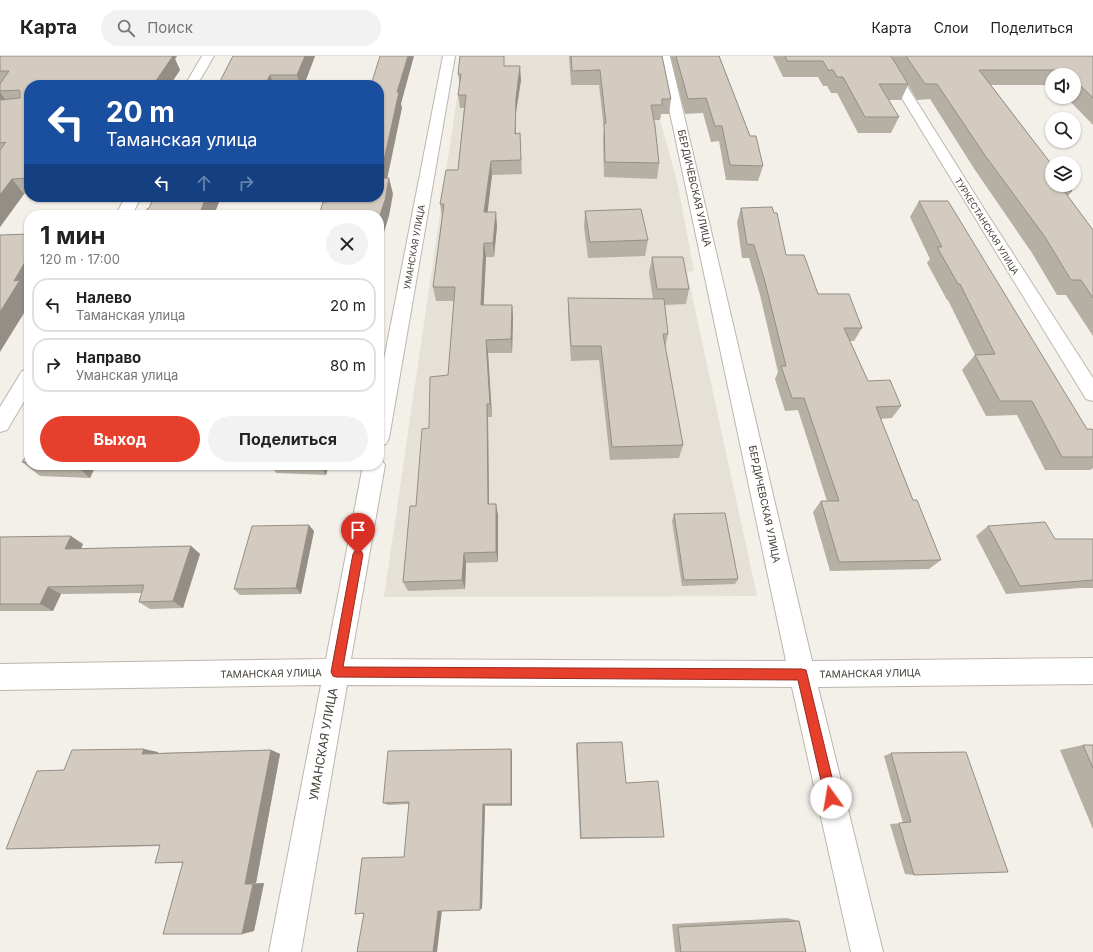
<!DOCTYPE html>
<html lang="ru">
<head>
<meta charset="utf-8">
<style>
	:root { --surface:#fff; --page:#f2f2f2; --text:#222; --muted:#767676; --line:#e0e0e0; --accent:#e6402c }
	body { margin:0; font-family:Inter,sans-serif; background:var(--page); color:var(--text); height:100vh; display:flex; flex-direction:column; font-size:15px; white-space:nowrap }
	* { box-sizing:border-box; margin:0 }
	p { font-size:13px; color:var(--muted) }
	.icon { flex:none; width:22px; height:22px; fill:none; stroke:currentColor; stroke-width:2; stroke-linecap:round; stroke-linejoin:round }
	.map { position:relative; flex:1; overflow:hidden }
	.sheet { position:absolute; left:24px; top:154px; width:360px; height:260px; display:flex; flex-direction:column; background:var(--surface); border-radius:16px; box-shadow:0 1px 3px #0004 }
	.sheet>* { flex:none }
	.guide { position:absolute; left:24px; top:24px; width:360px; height:122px; border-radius:16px; box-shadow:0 1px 3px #0004; background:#1a4fa0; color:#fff; overflow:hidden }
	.buttons { position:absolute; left:1045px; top:12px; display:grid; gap:8px }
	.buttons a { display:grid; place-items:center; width:36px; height:36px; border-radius:50%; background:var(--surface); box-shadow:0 1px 3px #0004; font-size:20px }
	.pin { position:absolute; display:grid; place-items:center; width:34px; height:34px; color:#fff; margin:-41px -17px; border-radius:50% 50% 50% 0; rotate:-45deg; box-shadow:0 0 4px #0007 }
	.pin .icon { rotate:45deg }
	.me { position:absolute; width:44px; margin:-22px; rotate:347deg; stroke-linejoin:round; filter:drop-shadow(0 0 3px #0008) }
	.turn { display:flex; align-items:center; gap:14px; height:84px; padding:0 16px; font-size:18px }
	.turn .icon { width:52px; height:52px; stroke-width:2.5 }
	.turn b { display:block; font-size:28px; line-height:34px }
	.lanes { display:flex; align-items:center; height:38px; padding:0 16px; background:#0003; justify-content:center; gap:20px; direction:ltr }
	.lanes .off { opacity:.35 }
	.round { display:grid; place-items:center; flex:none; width:42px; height:42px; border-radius:21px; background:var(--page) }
	.head { display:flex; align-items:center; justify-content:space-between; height:68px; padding:0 16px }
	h1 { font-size:24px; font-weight:700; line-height:30px }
	.primary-button { display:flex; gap:8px; margin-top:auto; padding:8px 16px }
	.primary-button a { flex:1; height:46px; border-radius:24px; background:var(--accent); color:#fff; font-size:16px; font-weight:700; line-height:46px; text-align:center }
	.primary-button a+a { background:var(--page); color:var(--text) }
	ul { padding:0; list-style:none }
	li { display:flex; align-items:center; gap:12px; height:54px; margin:0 8px 6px; padding:0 8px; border:2px solid var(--line); border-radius:16px }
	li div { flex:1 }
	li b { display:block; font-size:15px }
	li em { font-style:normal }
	header { display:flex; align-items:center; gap:24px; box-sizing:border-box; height:56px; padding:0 20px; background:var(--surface); border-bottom:1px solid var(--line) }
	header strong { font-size:19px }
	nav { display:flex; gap:22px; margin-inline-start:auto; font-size:14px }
	.search { width:280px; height:36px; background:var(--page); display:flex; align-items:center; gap:10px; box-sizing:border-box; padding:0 14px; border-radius:22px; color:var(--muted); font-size:15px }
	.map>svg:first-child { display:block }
</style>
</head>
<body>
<header>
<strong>Карта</strong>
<div class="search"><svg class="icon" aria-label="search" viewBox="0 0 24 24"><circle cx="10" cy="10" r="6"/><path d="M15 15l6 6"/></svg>Поиск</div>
<nav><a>Карта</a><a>Слои</a><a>Поделиться</a></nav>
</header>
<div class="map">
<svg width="1093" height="896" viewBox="0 0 1093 896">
	<rect width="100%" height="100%" fill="#f3efe9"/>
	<!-- residential -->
	<path fill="#e6e1d7" d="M463,0H647L644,7L677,125L694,215L687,216L757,540L384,541Z"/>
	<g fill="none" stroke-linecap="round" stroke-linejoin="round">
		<!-- minor casing -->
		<g stroke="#beb6ac" stroke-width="2">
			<path id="minor" d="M202,0H214L197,29H185Z
				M443,0H455L389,382L386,388L379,390V329Z
				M658,0H670L812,605L1093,602V628L818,631L883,896H851L792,631L347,629L301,896H269L321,629L0,634V608L326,603L363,409H379V402L381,403L385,409L351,603L786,605Z
				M876,0H888L986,156L1093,322V345L1086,343Z
				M125,141H141L132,159H116Z
				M29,313V337L7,374L0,376V351L22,315Z"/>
		</g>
		<!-- minor -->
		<use href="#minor" fill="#fff" fill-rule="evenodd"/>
	</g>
	<!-- wall -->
	<path fill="#b5afa4" d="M0,0H177L175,3L180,14L170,29H29V138H24L0,171Z
		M233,0H315L304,29H218Z
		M460,0H504V10L521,24L516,56V77H520L522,118L492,119L487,156L497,170L494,201H486L483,249H512L513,262L512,297H488L492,361H488L489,448L498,459V506L466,507L465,533L408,535L403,526L429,372L448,319L454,245H436L433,231L442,160L440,148L458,114L464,52H460L458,39L460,30L458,18Z
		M569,0H662L671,43L669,58H661L660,64H654L659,107L657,123L604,121L603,82L604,73L599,29H571Z
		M670,0H720V2L750,80L763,110L758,125L726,124L719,85L711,86L703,57L685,58Z
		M773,0H1093V69L1066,41H1074V19H1052V29H991L1072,135L1068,140L1093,174V280L1066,239H1057L1032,197L975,114L930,43L917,44L908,29L901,44H888L899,61L891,77H858L837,37H831L827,30H823L818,21H783Z
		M919,145L1087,373L1093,374V412L1090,414H1045L1017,359L986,360L962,314L975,299L948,244H947L927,207L930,203L910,161Z
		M741,152L786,199L818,238L862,272L854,285H850L868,325L901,350L892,362L880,363L913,444L941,504L929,513L830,515L813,456L821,445H827L798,354L785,355L775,323L778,316L760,239L749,202H742L737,166Z
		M585,155L648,184L645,200L588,202L584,171Z
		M652,201L689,233L686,248L665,249L668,278L665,292L683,389L679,402L610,404L599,304L571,305L568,257V242L653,243L649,217Z
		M29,396V409H96L90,422L40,420L22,406Z
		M271,409H329L326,419L276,417Z
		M674,458L738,523L735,528L682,530L672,465Z
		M988,470L1055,483H1093V532H1080L1006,538L976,480Z
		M314,475L301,538L240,539L234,533Z
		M0,481L83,488L81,493L191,490L200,498L183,552L150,553L139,546L142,537L61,538L53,555H0Z
		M577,687L626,727L664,781H662L580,783L576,689Z
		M1083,689H1093V773L1060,694Z
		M511,693L512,696V750H485L482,852L404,801L409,748L388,749L383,747Z
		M271,694L280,698L256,827H264L254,875L242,878L182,807H155L160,790L26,793H6L64,714L158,696V697Z
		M966,696L914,819L905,818L890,768L903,767L884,700L891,697Z
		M787,862L799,865L806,896H675L672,868Z"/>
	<!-- shaded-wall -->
	<path fill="#948e86" d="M162,0H177L175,3L180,14L170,29H153Z
		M305,0H315L304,29H300L297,19Z
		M408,0H414L401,48L402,52L384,138L380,122L397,36Z
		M520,10L521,24L516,56L515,92V78L516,42Z
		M270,19L274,29H265Z
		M0,36L10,50L0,47Z
		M491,105L492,119L486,170L484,156Z
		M389,122L393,138L389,160L379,192V162Z
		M12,123L24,138L0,171V139Z
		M206,141H221L214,159H199Z
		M496,156L497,170L494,201L493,187Z
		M484,187L486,201L483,263L481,249Z
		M29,199V249L0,296V256L14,225Z
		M512,249L513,262L512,297L511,283Z
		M486,284L488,297L492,361L490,348Z
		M487,348L488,361L489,459L488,448Z
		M75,409H96L90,422Z
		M320,409H329L326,419Z
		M496,448L498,459V506L496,496Z
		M309,469L314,475L301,538L296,532Z
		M71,480L83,488L77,501L65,493Z
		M191,490L200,498L183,552L173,545Z
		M464,497L466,507L465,533L462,524Z
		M48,531L61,538L53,555L40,548Z
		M144,693L158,696L156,702L142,698Z
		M511,693L512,696V750L511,748Z
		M271,694L280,698L256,827L245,828Z
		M483,748L485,750L482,852L480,854Z
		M264,827L254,875L242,878L253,828Z
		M442,854L437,896H433L438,855Z"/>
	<!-- building -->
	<path fill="#d3cbbf" stroke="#948e86" d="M0,0H173L153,29H29V122L12,123L0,139V94L6,86L0,87V44L20,42V35L19,34L0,35V28L9,15H0Z
		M233,0H305L297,19H270L265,29H218Z
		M380,0H408L397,36H399L380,122H389L385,144L379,162V159H319L323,146H327L329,141H379V29H371Z
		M460,0H504V10H520L516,42L515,78L520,77L521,104L491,105L484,156H496L493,187H484L481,249H512L511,283L486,284L490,348H487L488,448H496V496L464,497L462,524L403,526L410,450H416L422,373L429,372L430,321L448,319L455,231H433L444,148H440L446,114H458L466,39H458L461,18H458Z
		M571,0H662L671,43H662V49H651L655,70L659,107L605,106L604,67H606L600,14L572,15Z
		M676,0H719L750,80H756L763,110L730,109L722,70H715L706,42L688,43Z
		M785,0H891L908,28H879L899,61H865L843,21H837L833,14H828L823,5H787Z
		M906,0H1093V42L1074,23V19H1070L1065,14H979L1052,109V129H1067L1072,135H1064L1093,174V242L1081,224H1071L1045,181L984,98L937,28H925Z
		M154,141H206L199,159H145L147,153L149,152Z
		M919,145H948L1087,373H1092L1093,374V401H1062L1032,345H1000L975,299L995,298L960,228H958L937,191H942Z
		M772,151L774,157H777L786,199H804L818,238H849L862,272H844L868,325L890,324L901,350L876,351L913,444H917L941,504L839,506L821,445H839L804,342H792L781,310H786L765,226L754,189L747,188L741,152Z
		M641,153L648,184L590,186L585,155Z
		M29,178V199L14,225L20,224L0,256V179Z
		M652,201H683L689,233H657Z
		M568,242L664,243L668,278H663L683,389L612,391L601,290H571Z
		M29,396V407L22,406Z
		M725,457L738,523L684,524L674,458Z
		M1045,466L1055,483H1093V524L1020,530L988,470Z
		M309,469L296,532L234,533L252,470Z
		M71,480L65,493L191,490L173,545L139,546L144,529L48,531L40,548H0V481Z
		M622,686L626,727L658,725L664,781L581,782L577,687Z
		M1083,689H1093V712Z
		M144,693L142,698L271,694L245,828H253L242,878H163L183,806L155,807L160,789L6,793L37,715L64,714L72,694Z
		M511,693V748H483L480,854L438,855L433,896H357L364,857L355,858L362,802L404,801L409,746L383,747L388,695Z
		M966,696L1008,816L914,819L899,767L911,766L891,697Z
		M799,865L806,896H681L678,871Z"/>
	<!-- route -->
	<path fill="#e6402c" stroke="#962a1d" d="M358,493L361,495L363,498L343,611L802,613L806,614L807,618L837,742L835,746L831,747L827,746L825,742L798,624L336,621L333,620L331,616L353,498L355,495Z"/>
	<g text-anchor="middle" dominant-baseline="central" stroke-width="3" stroke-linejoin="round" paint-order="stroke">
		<!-- far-street labels -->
		<g font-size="9" fill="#464038" stroke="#fff">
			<text transform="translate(987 170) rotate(58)">ТУРКЕСТАНСКАЯ УЛИЦА</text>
			<text transform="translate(414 191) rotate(-80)">УМАНСКАЯ УЛИЦА</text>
		</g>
		<!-- street labels -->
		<g font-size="10" fill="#464038" stroke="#fff">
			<text transform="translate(695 132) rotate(77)">БЕРДИЧЕВСКАЯ УЛИЦА</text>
			<text transform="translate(765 448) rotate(78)">БЕРДИЧЕВСКАЯ УЛИЦА</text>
			<text transform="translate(271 617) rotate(-1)">ТАМАНСКАЯ УЛИЦА</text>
			<text transform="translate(870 617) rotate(-1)">ТАМАНСКАЯ УЛИЦА</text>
		</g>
		<!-- near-street labels -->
		<g font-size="12" fill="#464038" stroke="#fff">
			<text transform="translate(323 688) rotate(-80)">УМАНСКАЯ УЛИЦА</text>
		</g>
	</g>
</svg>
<div class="buttons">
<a><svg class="icon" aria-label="sound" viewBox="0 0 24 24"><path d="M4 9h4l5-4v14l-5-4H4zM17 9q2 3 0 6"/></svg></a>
<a><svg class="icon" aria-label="search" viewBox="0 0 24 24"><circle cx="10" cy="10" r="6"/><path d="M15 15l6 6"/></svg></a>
<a><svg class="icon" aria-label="layers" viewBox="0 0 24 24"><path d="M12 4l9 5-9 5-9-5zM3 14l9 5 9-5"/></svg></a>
</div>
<div class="pin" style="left:358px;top:498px;background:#d93025"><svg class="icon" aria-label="arrive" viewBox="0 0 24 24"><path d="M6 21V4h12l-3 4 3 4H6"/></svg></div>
<svg class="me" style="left:831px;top:742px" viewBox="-20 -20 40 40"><circle r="19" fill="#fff"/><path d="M0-13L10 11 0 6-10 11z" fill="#e6402c"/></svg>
<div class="guide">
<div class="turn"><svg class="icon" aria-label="left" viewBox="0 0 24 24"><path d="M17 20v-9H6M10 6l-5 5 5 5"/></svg><div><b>20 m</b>Таманская улица</div></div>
<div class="lanes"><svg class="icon" aria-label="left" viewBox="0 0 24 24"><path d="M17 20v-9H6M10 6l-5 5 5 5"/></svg><svg class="icon off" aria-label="ahead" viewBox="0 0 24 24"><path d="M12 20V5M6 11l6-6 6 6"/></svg><svg class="icon off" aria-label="right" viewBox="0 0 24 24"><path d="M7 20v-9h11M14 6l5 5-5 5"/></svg></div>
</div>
<section class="sheet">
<div class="head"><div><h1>1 мин</h1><p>120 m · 17:00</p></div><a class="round"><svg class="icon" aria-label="close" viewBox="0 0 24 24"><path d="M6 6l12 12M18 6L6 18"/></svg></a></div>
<ul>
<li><svg class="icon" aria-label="left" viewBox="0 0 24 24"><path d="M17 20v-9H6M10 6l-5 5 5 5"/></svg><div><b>Налево</b><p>Таманская улица</p></div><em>20 m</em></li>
<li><svg class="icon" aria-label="right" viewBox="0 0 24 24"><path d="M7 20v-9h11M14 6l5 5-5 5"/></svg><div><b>Направо</b><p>Уманская улица</p></div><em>80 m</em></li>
</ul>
<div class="primary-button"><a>Выход</a><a>Поделиться</a></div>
</section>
</div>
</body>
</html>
